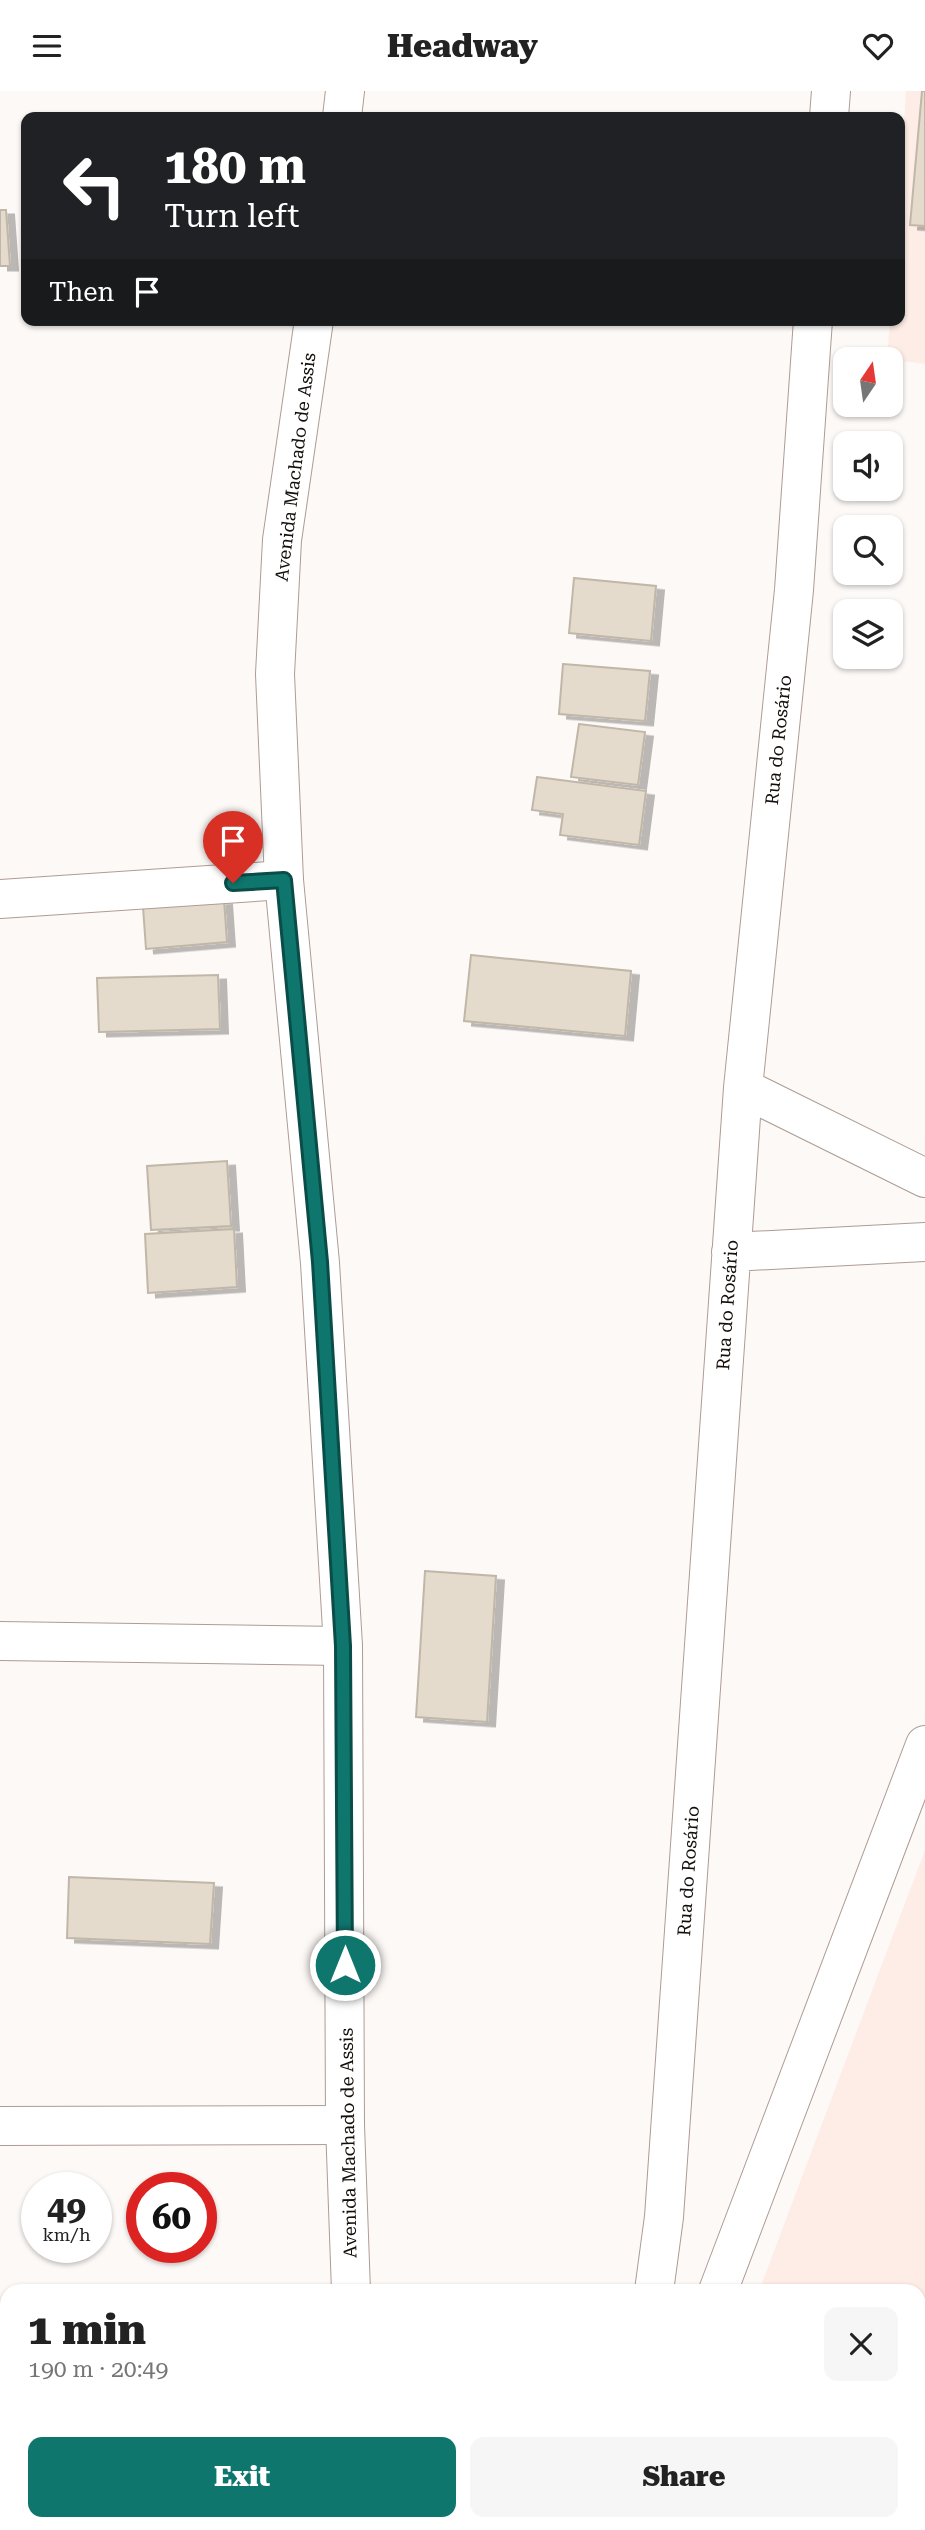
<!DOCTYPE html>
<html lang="en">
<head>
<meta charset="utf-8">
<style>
	:root { --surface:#fff; --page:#f6f6f6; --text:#222; --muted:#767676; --accent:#0f766e }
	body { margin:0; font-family:"Roboto Serif",serif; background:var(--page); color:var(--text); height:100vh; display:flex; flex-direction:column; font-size:26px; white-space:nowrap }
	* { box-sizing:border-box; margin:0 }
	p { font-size:23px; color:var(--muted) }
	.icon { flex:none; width:38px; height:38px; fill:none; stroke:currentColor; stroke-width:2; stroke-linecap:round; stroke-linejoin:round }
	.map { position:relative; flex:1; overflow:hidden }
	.drawer { position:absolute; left:0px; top:2193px; width:926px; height:247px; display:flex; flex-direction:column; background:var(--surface); border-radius:21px 21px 0 0; box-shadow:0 2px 5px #0004 }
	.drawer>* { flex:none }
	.guide { position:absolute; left:21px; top:21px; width:884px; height:214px; border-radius:14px; box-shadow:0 2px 5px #0004; background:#202124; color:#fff; overflow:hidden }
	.needle { width:46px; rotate:13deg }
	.tools { position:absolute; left:833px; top:256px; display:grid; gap:14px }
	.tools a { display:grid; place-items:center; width:70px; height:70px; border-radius:14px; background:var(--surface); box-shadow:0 2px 5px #0004; font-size:35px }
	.speed { position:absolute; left:21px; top:2081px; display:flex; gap:14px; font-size:35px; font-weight:700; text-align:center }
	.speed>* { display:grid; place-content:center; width:91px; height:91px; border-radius:50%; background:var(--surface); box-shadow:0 2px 5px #0004; line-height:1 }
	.speed small { font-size:18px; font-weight:400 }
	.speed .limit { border:10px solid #d22; background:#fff; color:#111 }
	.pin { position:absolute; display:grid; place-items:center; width:60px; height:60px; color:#fff; margin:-72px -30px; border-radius:50% 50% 50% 0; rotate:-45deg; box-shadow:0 0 7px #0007 }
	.pin .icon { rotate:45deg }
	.me { position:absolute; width:77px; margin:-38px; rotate:0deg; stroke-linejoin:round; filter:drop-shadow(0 0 5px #0008) }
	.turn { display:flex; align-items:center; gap:24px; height:147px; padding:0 28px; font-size:32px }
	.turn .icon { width:91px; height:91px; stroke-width:2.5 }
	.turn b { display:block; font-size:49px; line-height:60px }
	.then { display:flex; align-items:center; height:66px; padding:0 28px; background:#0003; gap:14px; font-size:26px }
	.round { display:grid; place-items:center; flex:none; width:74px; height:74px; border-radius:14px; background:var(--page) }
	.summary { display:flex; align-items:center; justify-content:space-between; height:119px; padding:0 28px }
	h1 { font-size:42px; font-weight:800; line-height:52px }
	.cta { display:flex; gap:14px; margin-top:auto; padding:14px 28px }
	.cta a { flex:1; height:80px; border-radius:14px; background:var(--accent); color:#fff; font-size:28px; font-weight:800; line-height:80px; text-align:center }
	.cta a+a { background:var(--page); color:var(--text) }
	header { display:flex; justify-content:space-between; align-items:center; height:91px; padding:0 28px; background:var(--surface); font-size:32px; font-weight:800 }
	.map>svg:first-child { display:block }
</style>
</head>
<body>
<header><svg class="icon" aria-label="menu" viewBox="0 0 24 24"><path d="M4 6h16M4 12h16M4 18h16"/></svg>Headway<svg class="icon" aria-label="heart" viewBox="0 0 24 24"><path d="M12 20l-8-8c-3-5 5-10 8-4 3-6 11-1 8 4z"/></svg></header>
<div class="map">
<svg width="925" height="2439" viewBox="0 0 925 2439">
	<defs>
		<filter id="shadow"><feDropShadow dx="8" dy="4.5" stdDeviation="0" flood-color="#0004"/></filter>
	</defs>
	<rect width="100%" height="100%" fill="#fdf9f7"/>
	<!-- built -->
	<path fill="#fdede6" d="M906,0H925V273L887,268L890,229H900V96Z
		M925,1759V2439H447V2433L919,2432V2200H759Z"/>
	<!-- building -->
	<path fill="#e5dbcc" stroke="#c1b7a8" stroke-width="2" filter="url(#shadow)" d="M922,0H925V135L910,134Z
		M0,119H6L10,175H0Z
		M574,487L656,495L651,550L569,542Z
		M563,573L650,580L645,630L559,623Z
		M579,633L645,641L638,694L571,686Z
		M537,686L646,700L639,754L560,744L563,723L532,719Z
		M224,809L227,851L146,858L143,816Z
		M471,864L631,880L625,945L464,930Z
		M218,884L220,938L99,941L97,887Z
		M227,1070L231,1135L151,1139L147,1075Z
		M234,1138L237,1196L148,1202L145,1143Z
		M425,1480L496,1485L487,1631L416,1626Z
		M69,1786L214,1792L210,1853L67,1847Z
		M587,2434V2439H512Z"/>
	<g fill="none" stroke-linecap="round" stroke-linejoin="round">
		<!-- minor casing -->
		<g stroke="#ad9c94" stroke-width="40">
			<path id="minor" d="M829,26L831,0
				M0,808L284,789
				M743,997L925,1087
				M731,1161L925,1151
				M0,1550L343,1555
				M0,2035L345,2034
				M654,2200L664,2126L743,997L794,499L813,229
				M718,2200L925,1654
				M0,2351H7"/>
		</g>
		<!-- major casing -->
		<g stroke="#ad9c94" stroke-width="40">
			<path id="major" d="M342,26L345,0
				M314,229L282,449L275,583L284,789L320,1172L343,1555L345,2034L351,2200
				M357,2432V2439"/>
		</g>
		<!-- minor -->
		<use href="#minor" stroke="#fff" stroke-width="38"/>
		<!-- major -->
		<use href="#major" stroke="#fff" stroke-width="38"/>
	</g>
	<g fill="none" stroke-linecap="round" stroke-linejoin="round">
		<!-- route casing -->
		<g stroke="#0a4d48" stroke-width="18">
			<path id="route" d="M233,792L284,789L320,1171L343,1555L345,1874"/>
		</g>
		<!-- route -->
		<use href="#route" stroke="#0f766e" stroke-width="12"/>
	</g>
	<g text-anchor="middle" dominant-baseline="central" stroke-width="6" stroke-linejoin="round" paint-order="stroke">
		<!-- street labels -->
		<g font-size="18" fill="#140e0b" stroke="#fff">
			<text transform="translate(295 376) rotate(-83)">Avenida Machado de Assis</text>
			<text transform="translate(778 649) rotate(-84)">Rua do Rosário</text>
			<text transform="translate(727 1214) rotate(-86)">Rua do Rosário</text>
			<text transform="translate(688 1780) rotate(-86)">Rua do Rosário</text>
			<text transform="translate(348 2052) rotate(-91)">Avenida Machado de Assis</text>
		</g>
	</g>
</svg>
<div class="tools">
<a><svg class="needle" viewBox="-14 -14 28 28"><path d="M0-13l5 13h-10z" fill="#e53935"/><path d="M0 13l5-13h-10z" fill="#767676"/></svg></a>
<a><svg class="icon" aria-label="sound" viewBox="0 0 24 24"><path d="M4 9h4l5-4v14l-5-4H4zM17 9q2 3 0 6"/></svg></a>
<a><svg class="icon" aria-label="search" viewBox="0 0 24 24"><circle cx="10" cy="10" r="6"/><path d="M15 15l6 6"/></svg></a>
<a><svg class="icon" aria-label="layers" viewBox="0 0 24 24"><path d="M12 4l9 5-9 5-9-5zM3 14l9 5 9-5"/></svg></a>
</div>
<div class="speed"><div>49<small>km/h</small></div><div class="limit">60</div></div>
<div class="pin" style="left:233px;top:792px;background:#d93025"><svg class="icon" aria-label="arrive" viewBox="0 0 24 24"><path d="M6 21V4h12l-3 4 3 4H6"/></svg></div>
<svg class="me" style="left:345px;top:1874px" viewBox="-20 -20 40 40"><circle r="17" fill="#0f766e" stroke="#fff" stroke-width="3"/><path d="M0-11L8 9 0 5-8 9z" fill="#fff"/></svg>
<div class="guide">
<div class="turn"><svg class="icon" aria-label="left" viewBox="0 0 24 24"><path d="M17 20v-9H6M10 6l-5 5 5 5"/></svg><div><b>180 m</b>Turn left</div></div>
<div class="then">Then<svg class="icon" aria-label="arrive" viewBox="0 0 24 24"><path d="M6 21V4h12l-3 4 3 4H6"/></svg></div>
</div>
<section class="drawer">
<div class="summary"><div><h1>1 min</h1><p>190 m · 20:49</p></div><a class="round"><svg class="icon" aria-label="close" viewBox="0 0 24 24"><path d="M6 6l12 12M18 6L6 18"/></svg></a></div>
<div class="cta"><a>Exit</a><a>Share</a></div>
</section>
</div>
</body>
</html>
